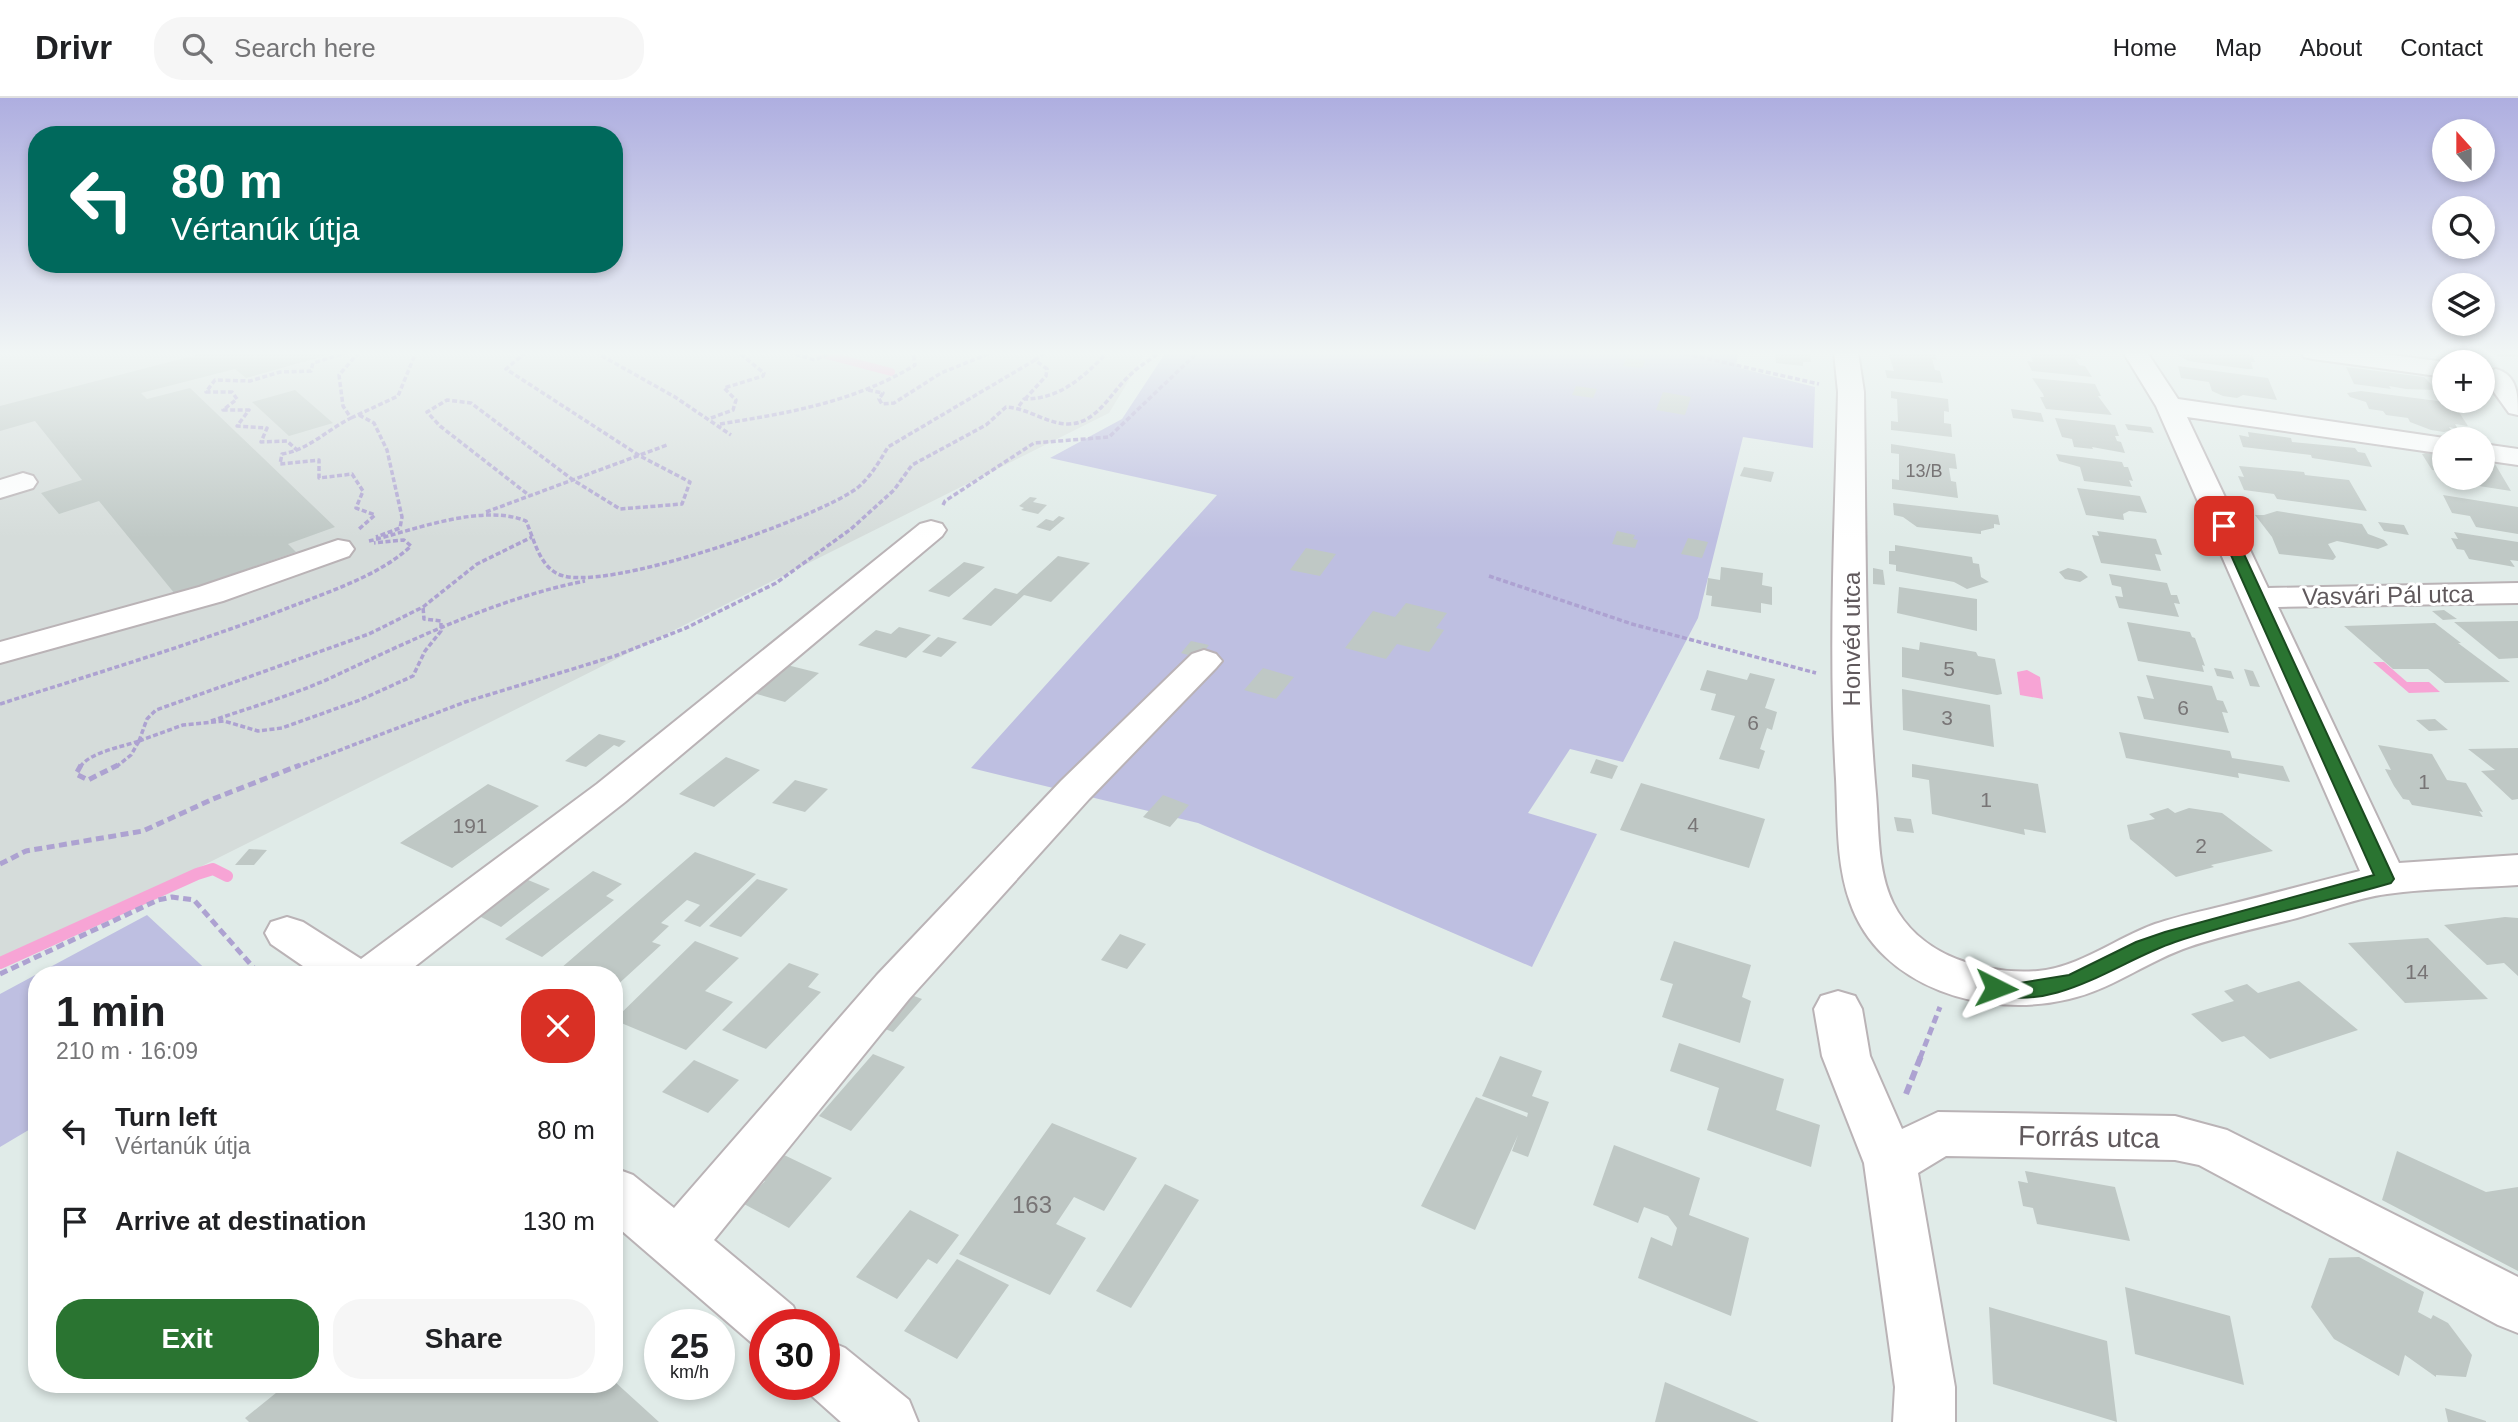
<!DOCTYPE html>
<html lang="en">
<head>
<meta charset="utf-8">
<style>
	:root { --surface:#fff; --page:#f6f6f6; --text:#202124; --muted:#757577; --line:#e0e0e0; --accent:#2a7431 }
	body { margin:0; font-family:Arial,sans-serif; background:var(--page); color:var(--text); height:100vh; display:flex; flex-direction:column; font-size:26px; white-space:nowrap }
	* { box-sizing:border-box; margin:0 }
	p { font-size:23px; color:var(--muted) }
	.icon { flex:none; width:38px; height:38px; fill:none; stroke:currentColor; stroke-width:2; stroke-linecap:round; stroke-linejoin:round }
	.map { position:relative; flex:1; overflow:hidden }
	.panel { position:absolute; left:28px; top:868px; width:595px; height:427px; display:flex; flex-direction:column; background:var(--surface); border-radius:28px; box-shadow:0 4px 10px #0003 }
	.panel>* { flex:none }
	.guide { position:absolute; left:28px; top:28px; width:595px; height:147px; border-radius:28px; box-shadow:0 4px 10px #0003; background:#00695c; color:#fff; overflow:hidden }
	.needle { width:46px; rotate:339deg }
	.buttons { position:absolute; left:2432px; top:21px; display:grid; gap:14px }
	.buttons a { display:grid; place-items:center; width:63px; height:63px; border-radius:50%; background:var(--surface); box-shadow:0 4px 10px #0003; font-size:35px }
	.speed { position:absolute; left:644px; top:1211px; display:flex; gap:14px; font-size:35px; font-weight:700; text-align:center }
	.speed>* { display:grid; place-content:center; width:91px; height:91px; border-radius:50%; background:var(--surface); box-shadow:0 4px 10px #0003; line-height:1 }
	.speed small { font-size:18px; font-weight:400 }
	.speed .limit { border:10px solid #d22; background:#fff; color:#111 }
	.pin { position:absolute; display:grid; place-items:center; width:60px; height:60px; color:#fff; margin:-30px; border-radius:14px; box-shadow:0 4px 10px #0006 }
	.me { position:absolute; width:77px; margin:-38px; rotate:93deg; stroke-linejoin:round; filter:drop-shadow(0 0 5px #0008) }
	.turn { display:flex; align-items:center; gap:24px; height:147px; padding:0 28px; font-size:32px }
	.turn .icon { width:91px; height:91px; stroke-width:2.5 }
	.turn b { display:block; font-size:49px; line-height:60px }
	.round { display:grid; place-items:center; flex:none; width:74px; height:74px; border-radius:28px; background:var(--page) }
	.overview { display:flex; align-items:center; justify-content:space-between; height:119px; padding:0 28px }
	h1 { font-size:42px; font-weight:600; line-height:52px }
	.button { display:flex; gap:14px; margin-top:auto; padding:14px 28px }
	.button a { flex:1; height:80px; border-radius:28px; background:var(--accent); color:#fff; font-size:28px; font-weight:600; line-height:80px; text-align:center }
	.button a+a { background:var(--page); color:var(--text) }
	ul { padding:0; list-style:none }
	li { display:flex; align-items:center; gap:21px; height:91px; padding:0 28px }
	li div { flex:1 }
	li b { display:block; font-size:26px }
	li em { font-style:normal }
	header { display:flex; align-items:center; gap:42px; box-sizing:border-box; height:98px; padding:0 35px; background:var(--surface); border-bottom:2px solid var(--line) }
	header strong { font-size:33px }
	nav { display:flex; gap:38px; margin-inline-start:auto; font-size:24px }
	.search { width:490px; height:63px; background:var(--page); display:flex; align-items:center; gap:18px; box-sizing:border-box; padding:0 24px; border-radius:28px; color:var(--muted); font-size:26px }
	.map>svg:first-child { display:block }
</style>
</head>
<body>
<header>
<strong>Drivr</strong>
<div class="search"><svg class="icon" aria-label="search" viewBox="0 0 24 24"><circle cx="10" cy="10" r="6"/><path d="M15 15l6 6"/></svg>Search here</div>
<nav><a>Home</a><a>Map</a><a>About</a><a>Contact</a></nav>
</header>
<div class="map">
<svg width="2518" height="1324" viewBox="0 0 2518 1324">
	<rect width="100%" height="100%" fill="#e0ebe8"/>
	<!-- industrial -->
	<path fill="#d5dcda" d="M0,254H1146L1109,315L0,869Z"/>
	<!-- green -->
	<path fill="#bebfe1" d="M1166,254H1738L1736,269L1815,289L1813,350L1743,339L1698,520L1623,664L1570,651L1528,715L1597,736L1532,869L1198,725L971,670L1217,397L1050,360L1122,321Z
		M147,817L212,877H37V1027L0,1049V896Z"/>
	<!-- water -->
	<path fill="#f7a4d5" d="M2373,564H2384L2407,584H2429L2440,594L2409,595Z
		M2027,572L2040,579L2043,601L2020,597L2017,574Z"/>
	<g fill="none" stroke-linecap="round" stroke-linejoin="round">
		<!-- stream-far1 -->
		<path stroke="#f7a4d5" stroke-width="8" d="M815,254L891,274"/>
		<!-- stream -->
		<path stroke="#f7a4d5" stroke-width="12" d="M0,865L197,776L213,771L227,778"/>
	</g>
	<!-- building -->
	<path fill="#bfc8c5" d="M198,254H338L246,280L235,271L141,295L147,301L190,290L335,429L288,446L296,454L175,496L99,403L59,416L41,395L82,382L35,323L0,333V308L200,256Z
		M1481,254H1488L1495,255L1487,264L1474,262Z
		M1775,254L1810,255L1811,264H1803V268L1776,265Z
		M1888,254H1934L1937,262L1932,261L1935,272L1940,273L1943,285L1887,280L1885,272L1894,273Z
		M2029,254H2078L2081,261L2075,260L2079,267L2085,268L2092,279L2032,273L2027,263L2033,264Z
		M2173,254H2231L2252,257L2255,264H2251L2253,271H2247L2188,263Z
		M2495,254H2518V259H2498Z
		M1626,260L1645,263L1642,270L1623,268Z
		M2178,268L2268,280L2277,302L2243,297L2237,300L2223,298L2212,293L2209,284L2181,280Z
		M2346,269L2424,279L2437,292L2406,291L2389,288L2391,291L2354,286Z
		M2032,280L2095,286L2101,298H2098L2112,317L2046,311L2040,299H2044L2043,296Z
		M1576,288L1597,291L1593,300L1572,297Z
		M295,292L333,325L289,338L252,304Z
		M1891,293L1948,301L1949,314L1944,313V325L1951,326L1952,339L1891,332V323L1898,324L1897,301L1891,300Z
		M2361,293L2453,305L2468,328L2455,326L2458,331L2449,329L2451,332L2444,334L2431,332L2410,324L2408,320L2386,317L2383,313L2369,311L2366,304L2350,299L2347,295Z
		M1663,294L1691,299L1685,317L1656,312Z
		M2011,311L2041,315L2044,324L2013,320Z
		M2055,320L2115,327L2119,338H2115L2117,343L2121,344L2125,355L2092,349L2093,351L2074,349L2072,341L2062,339Z
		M2125,326L2151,329L2154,335L2128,332Z
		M2248,334L2291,340L2292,344L2355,350L2358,354L2365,355L2372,369L2312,360L2311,357L2243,349L2239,337L2249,339Z
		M1891,346L1955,356L1957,371L1949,370L1951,383L1956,384L1958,400L1892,391V381L1899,382V356L1891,355Z
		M2426,355L2445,358V374L2432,372L2422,356Z
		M2056,356L2122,364L2124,369H2128L2133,383L2129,382L2132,389L2084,383L2080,369L2059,363Z
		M2483,364L2495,366L2511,393L2466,386L2462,380H2483Z
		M2239,368L2304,374L2305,377L2349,382L2367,413L2277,401L2274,396L2244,392L2238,378L2244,379Z
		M1744,369L1774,374L1771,384L1740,378Z
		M2077,390L2140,398L2147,415L2129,413L2123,416L2124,422L2086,417Z
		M2443,397L2518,409V436L2476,429L2470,418L2452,415Z
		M1030,399L1037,400L1033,404L1047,407L1038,416L1021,412L1024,410L1019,408Z
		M1893,405L1998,417L2000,427L1994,426V430L1981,433V436L1917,429L1903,419L1894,417Z
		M2277,413L2362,426L2368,436L2384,442L2388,447L2378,451L2337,443L2328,446L2336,459L2333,462L2279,456L2272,439L2255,417H2264Z
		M1059,418L1065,420L1050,433L1036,429L1046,421L1053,423Z
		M2378,424L2404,427L2409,437L2384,433Z
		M1617,433L1635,437L1633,441L1638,442L1635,450L1612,446Z
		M2097,433L2156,441L2162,457L2155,456L2161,473L2101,465L2092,437L2099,438Z
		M2454,434L2518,444V463L2510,462L2515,469L2469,461L2464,452L2457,451L2451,440L2458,441Z
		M1688,440L1708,444L1702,460L1681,456Z
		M1895,447L1972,459L1973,465L1979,466L1981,479L1989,484L1967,491L1954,484L1896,473V467L1889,466V453H1895Z
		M1306,450L1336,456L1320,478L1290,472Z
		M1058,458L1090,465L1051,504L1024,497L991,528L962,521L995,490L1017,496Z
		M964,464L985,469L949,499L928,493Z
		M1721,469L1763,475L1762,487L1772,489V507L1761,505V515L1711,508L1712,498L1706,497L1708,480L1720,482Z
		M1873,470L1883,472L1885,487L1873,486Z
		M2068,470L2081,473L2088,479L2080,484L2065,481L2059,474Z
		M2109,476L2167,485L2171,497H2177L2180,506L2174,505L2179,519L2119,510L2115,498L2123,499L2121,489L2112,487Z
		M1899,489L1977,501V533L1897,515Z
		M1406,505L1447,515L1436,530L1444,532L1429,554L1397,546L1386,561L1345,550L1373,513L1395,519Z
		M2444,512L2457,521L2443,522L2432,513Z
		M2518,523V560L2499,561L2454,524Z
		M2127,524L2190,534L2192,539L2195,540L2205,568L2202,567L2204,574L2138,563Z
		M2435,525L2461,545H2458L2510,584L2445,585L2428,571H2393L2344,528Z
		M899,529L931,537L906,560L858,547L876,532L891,536Z
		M938,539L957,544L941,559L922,554Z
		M1191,543L1209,547L1199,560L1181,555Z
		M1920,544L1976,554L1978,558L1995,561L2002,596L1997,597L1902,579V549L1919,552Z
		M787,567L819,575L785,604L753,595Z
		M1263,570L1294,579L1276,601L1244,592Z
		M2214,570L2231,573L2234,581L2217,578Z
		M2244,571L2253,573L2260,589L2250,588Z
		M1707,572L1747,582L1750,575L1775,581L1765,610L1777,614L1772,632L1767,630L1760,651L1765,653L1759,671L1719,661L1735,618L1711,612L1716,596L1700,592Z
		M2146,577L2212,588L2217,602L2223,603L2228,615L2222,614L2229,635L2144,621L2137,598L2154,601Z
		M1902,591L1990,607L1994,649L1903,632Z
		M2435,621L2448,632L2429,633L2416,622Z
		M2119,634L2230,653L2232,660L2283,668L2290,684L2238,675L2239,680L2126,660Z
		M599,636L626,643L619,649L614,647L586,669L565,663Z
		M2378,647L2432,656L2447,682L2466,685L2483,714L2479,713L2483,719L2412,707L2409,702L2403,701L2394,688L2385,671L2391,672Z
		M2518,650V701L2512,702L2481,673L2495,672L2468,651Z
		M726,659L760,672L714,709L679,696Z
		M1596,661L1618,668L1612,681L1590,675Z
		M1912,666L2038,686L2046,735L2024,731L2025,737L1932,716L1929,682L1912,679Z
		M795,682L828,691L805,714L772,705Z
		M1641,685L1765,721L1749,770L1620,732Z
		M488,686L539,708L452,770L400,745Z
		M1163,697L1189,707L1170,729L1143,719Z
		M2168,710L2175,715L2189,710L2222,715L2273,753L2211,767L2214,769L2176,779L2130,741L2127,727L2155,721L2149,716Z
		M1894,719L1911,721L1914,735L1897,733Z
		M249,751L267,752L254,767H235Z
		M695,754L756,776L700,829L684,823L700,807L687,802L661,825L669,828L652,844L661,847L614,890V877H553Z
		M593,773L622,786L606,798L614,802L542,859L505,841Z
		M757,781L788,791L741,839L709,828Z
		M528,782L550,791L501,829L479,818Z
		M2505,819L2518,820V878L2504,865L2487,867L2444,827Z
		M1120,836L1146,846L1127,871L1101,862Z
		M2428,840L2488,901L2405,905L2348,845Z
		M695,843L739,860L705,893L733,904L686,952L614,922Z
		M1674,843L1751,867L1742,899L1751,903L1740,945L1662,919L1673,886L1660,882Z
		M789,865L819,876L808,889L821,894L766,951L722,932Z
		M2299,883L2358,932L2270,961L2244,938L2222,944L2191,916L2234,903L2224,893L2247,886L2258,895Z
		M901,893L922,901L893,934L872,926Z
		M1679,945L1784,981L1776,1012L1820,1027L1811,1069L1707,1032L1719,990L1670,973Z
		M873,956L905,969L851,1033L819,1018Z
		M1500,958L1542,973L1532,998L1549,1004L1528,1059L1512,1053L1518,1037L1475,1132L1421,1108L1476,999L1527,1019L1528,1015L1482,998Z
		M694,962L739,982L708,1015L662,994Z
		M1052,1025L1137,1060L1104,1113L1074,1099L1056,1126L1086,1140L1050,1197L959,1156Z
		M1614,1047L1700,1080L1689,1117L1749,1140L1731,1218L1638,1180L1651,1139L1672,1148L1677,1130L1668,1118L1644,1109L1638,1125L1593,1107Z
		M2397,1053L2486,1094L2518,1089V1173L2382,1102Z
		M782,1056L832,1080L789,1130L744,1106L765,1083L760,1080Z
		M2025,1073L2115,1089L2130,1143L2037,1126L2033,1110L2023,1108L2018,1083L2028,1085Z
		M1165,1086L1199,1102L1131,1210L1096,1193Z
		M910,1112L959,1137L937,1166L928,1161L897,1201L856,1179Z
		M2359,1159L2424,1194L2418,1214L2431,1221L2433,1217L2448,1225L2472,1257L2466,1279L2436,1277V1279L2405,1257L2399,1278L2334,1241L2311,1209L2329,1160Z
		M957,1161L1009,1187L957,1261L904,1233Z
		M2125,1189L2230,1218L2244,1287L2135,1256Z
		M1989,1209L2107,1243L2117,1324L1993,1286Z
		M614,1283L659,1324H249L245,1320L287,1286H614Z
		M1665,1284L1759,1324H1655Z
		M2445,1310L2486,1323V1324H2448Z"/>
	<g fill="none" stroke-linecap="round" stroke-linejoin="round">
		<!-- minor casing -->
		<g stroke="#bab3b6" stroke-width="4">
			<path id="minor" d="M1834,254H1858L1864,294C1866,428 1864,562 1876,696C1879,731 1877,772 1893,805C1919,858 1984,877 2038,873C2080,869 2116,840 2155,826C2178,818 2203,813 2227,807C2271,796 2316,784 2360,773L2156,308L2123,254H2147L2178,301L2451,341H2445V356L2187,319L2268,490L2518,485V505L2278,509L2399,765L2518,757V787C2475,790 2430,790 2387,796C2357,800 2326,812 2297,820C2259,830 2219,838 2183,851C2143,866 2110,892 2069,901C1987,921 1880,891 1850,804C1836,765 1838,722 1836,681C1828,552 1835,423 1838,294Z
				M2301,254H2369L2445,264V279L2313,261L2304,259Z
				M2496,271C2518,277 2518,298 2518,317L2509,315L2483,279L2487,274Z
				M2483,346L2518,351V367L2483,362Z
				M23,375L33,378L37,384L33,390L0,400V382Z
				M931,423L942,426L946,432L942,438L625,704L404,877H316L271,846L265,835L271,824L287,819L303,824L361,861L597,686L920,426Z
				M338,442L349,444L354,451L349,458L223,503L0,565V544L199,489Z
				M1204,552L1216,556L1222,563L1216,570L1089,701L909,901L714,1142L793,1208L802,1227H765V1251L753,1246L614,1126V1070L633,1077L674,1110L877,877L1061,683L1192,556Z
				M1838,893L1855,898L1862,911L1870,958L1902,1031L1938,1014L2175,1018L2227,1032L2518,1179V1235L2498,1227L2199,1067L2175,1062L1946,1058L1918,1075L1955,1289V1324H1893L1895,1289L1864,1065L1822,958L1814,911L1821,898Z
				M824,1241L845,1250L909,1302L918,1324H841L803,1290L801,1286H824Z"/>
		</g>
		<!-- path-far2 -->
		<path stroke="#ada2d1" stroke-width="3.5" stroke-dasharray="5 2.5" stroke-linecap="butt" d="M359,254L339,277L343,308L351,320C327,332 308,352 282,356L280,366L319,362V380L352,376L363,393L356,410L375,417L359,431
			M526,254L506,271L640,358L690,384L682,406L620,411L573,382L471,305L447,302L427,314L440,328L530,398
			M595,254L675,299L731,337
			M788,254L815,262L833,254
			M1678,254L1819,286
			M868,292L883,295L879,301L882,306L894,305L941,275L993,254
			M1025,301L1046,278L1047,271L1035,262L1045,254
			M1019,308L1024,301C1061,301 1083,279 1108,254
			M359,317L374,325L387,352L402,419L400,430L376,439
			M351,320L398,298L416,254
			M711,320L733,312L736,302L724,290L763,278L764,275L738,254
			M720,326C788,315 855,304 915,267L913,254
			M298,353L287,343L261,344L267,330L237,328L249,312H223L237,301L232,294H206L215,282L250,283L280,274L311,273L313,265L348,254
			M943,407L945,403L1034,345L1109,339L1198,254
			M486,414L667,347
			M369,443C414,432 483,405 526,423C534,441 539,467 558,476C602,497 814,421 856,391C870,380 879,364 888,349L1035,262
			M1489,478L1632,526L1816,575
			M423,509L477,466L532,439
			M0,606C100,574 200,544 298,506C336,491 381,476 411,448L404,442L374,445
			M211,623C255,608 300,595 341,575C418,539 502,499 585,483
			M139,643L147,621L156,612L369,536L423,509
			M139,643L183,627L224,623L258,633L282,630L360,602L413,578L425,553L441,533V523L424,521L423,509
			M80,669C90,654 122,649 139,643
			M116,669L131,657L139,643
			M296,669L465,604L615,558L686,530L776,485L851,431L894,392L912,367L986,327L1006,309C1028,310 1047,326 1068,326C1097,326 1111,294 1130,277C1139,268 1150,262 1160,254"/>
		<!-- path-far1 -->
		<path stroke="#ada2d1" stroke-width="5" stroke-dasharray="8 4.5" stroke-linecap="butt" d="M81,667L76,676L88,682L118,667
			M0,766L26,753L143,733L213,701L300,667
			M0,876L158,802L172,799L194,802L260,877
			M1920,960L1940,909"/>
		<!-- path -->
		<path stroke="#ada2d1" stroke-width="6" stroke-dasharray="10 5" stroke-linecap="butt" d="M1906,996L1921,958"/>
		<!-- minor -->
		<use href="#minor" fill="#fff" fill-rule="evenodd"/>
	</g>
	<!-- sky -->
	<linearGradient id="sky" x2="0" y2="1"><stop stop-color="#aeaee0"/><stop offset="0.58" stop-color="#f1f6f5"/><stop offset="1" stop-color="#f1f6f5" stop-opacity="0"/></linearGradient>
	<rect width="2518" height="440" fill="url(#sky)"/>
	<!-- route -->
	<path fill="#2a7431" stroke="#1b4b20" stroke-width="2" d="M2224,424L2231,428L2394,781L2391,785C2319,806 2245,820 2175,844C2116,864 2055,916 1989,895L1986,890L1989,885L1996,883L2020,885L2069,877L2136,844L2165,834L2374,777L2218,428Z"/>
	<g text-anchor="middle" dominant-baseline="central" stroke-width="6" stroke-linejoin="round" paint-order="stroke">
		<!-- far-number labels -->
		<g font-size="18" fill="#787576">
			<text x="1924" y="373">13/B</text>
		</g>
		<!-- number labels -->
		<g font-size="21" fill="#787576">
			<text x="1949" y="570">5</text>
			<text x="2183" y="609">6</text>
			<text x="1947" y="619">3</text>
			<text x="1753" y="624">6</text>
			<text x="2424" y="683">1</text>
			<text x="1986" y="701">1</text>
			<text x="1693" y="726">4</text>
			<text x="470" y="727">191</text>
			<text x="2201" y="747">2</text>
			<text x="2417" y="873">14</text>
		</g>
		<!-- street labels -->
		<g font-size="24" fill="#60595c" stroke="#fff">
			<text transform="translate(2388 497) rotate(-1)">Vasvári Pál utca</text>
			<text transform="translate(1851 541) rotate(-90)">Honvéd utca</text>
		</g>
		<!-- near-number labels -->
		<g font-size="24" fill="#787576">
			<text x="1032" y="1106">163</text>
		</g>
		<!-- near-street labels -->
		<g font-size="28" fill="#60595c" stroke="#fff">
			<text transform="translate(2089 1039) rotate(1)">Forrás utca</text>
		</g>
	</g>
</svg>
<div class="buttons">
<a><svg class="needle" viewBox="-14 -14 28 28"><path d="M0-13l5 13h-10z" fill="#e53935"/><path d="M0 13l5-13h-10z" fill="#757577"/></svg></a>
<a><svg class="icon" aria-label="search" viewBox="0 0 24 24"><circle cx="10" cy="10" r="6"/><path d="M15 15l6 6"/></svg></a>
<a><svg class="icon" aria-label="layers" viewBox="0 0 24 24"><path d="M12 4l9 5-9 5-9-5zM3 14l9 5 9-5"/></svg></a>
<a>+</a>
<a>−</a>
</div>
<div class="speed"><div>25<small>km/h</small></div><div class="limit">30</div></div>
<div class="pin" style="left:2224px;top:428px;background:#d93025"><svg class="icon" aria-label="arrive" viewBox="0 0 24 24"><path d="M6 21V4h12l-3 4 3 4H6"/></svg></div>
<svg class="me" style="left:1996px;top:890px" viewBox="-20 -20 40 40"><path d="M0-17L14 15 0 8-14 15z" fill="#2a7431" stroke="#fff" stroke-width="4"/></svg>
<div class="guide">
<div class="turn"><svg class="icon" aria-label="left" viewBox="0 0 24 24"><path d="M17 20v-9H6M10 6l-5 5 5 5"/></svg><div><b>80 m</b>Vértanúk útja</div></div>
</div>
<section class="panel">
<div class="overview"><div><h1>1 min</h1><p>210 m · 16:09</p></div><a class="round" style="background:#d93025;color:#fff"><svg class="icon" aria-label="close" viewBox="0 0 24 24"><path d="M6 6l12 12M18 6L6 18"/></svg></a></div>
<ul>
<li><svg class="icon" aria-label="left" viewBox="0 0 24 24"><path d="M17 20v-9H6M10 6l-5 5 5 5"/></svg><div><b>Turn left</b><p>Vértanúk útja</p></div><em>80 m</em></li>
<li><svg class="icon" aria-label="arrive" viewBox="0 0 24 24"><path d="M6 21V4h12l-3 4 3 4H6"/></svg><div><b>Arrive at destination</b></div><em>130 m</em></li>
</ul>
<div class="button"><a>Exit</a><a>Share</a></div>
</section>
</div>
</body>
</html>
